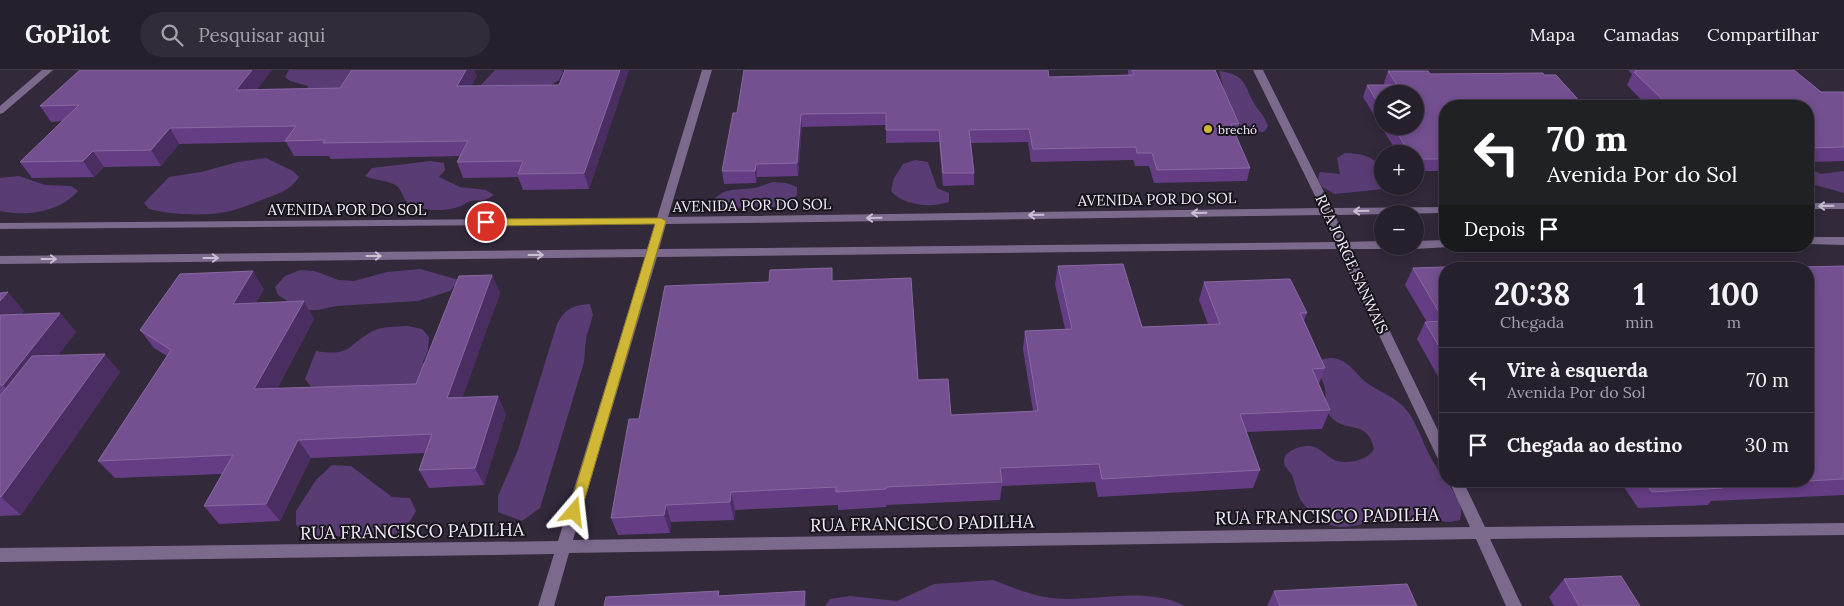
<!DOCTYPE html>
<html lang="pt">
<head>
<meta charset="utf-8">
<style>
	:root { --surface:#261f2c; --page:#322c38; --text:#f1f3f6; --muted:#a4a2a9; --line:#423d48 }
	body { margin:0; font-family:Lora,serif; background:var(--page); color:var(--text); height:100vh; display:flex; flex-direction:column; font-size:19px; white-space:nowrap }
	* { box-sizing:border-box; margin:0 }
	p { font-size:16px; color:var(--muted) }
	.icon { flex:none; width:28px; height:28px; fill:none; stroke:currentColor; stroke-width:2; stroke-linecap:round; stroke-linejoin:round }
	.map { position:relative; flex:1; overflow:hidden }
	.sheet { position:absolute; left:1439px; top:192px; width:375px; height:225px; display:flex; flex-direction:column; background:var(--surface); border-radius:20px; box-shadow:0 2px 12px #0003,0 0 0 1px var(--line) }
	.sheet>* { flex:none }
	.hud { position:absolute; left:1439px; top:30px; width:375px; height:152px; border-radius:20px; box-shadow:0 2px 12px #0003,0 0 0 1px var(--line); background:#202124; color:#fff; overflow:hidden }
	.fabs { position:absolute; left:1374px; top:15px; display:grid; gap:10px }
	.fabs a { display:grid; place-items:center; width:50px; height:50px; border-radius:50%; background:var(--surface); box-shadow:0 2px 12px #0003,0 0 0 1px var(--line); font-size:25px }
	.pin { position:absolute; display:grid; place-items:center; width:42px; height:42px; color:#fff; margin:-21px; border:2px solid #fff; border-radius:50%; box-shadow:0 1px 5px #0007 }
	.me { position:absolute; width:55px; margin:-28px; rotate:17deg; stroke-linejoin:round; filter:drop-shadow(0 0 4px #0008) }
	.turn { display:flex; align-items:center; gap:18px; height:105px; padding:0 25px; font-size:22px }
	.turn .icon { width:65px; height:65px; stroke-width:2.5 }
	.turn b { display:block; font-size:35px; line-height:42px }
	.then { display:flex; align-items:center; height:48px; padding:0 25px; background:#0003; gap:10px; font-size:19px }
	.eta { display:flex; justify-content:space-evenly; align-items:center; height:85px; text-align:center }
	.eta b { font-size:30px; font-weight:800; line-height:35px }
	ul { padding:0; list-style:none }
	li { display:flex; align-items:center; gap:15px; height:65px; padding:0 25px; border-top:1px solid var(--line) }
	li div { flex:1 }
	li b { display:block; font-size:19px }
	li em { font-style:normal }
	header { display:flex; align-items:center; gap:30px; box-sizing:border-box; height:70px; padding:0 25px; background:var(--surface); border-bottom:1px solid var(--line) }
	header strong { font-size:24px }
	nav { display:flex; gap:28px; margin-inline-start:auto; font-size:18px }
	.search { width:350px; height:45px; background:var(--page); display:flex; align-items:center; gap:12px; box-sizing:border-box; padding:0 18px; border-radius:28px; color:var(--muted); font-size:19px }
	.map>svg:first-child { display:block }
</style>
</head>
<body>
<header>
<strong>GoPilot</strong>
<div class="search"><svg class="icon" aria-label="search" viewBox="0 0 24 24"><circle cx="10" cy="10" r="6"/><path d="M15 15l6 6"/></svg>Pesquisar aqui</div>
<nav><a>Mapa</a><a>Camadas</a><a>Compartilhar</a></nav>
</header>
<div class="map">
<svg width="1844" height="536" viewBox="0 0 1844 536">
	<rect width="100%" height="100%" fill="#32293b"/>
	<!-- green -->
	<path fill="#5a3c74" d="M289,0H360L351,23L306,22L308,16L290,11L285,7Z
		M495,0H562L563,2L559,10L551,15L479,17Z
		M1219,1C1247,5 1243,14 1255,35C1260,42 1265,47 1268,56L1264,62L1246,61C1230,46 1225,22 1219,1Z
		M1345,83C1361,83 1371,86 1382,97V116L1402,117L1335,124L1322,117L1318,109L1320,102L1340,104L1337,88Z
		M266,88L293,101L299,107C291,120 278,124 264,129C254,133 244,137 234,140C211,147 172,145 149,139L144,133L169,107L201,102L238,92Z
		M915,90L928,92L937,118L949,123V132C931,138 904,136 891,121L894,108L903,94Z
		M431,91L444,93L445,100L439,107L460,117L486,120L494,125C479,135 481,128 468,132C465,133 462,136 458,137C445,142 420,141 408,133C403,129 402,121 398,117C391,110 374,111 365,106L372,98Z
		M1808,98L1821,104L1844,101V123L1808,113Z
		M19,106L45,115L71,116L78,121C60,142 26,147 0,141V108Z
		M773,112L786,113L797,117V125L789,132L776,137L748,136L721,141L710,136C721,116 734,121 754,118C760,117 766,114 773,112Z
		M420,199L459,210L450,221L418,231L336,236L318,240H301L278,225L275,217L285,206L300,200L314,201L339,210L354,211L387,202Z
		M590,234L593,245L586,268L584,292L540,438L522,451L498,442V426L518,380L557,254C565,239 573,235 590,234Z
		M408,256L422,259L429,267L428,280L423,292L447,321L312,318L305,309L316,281C353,287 346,275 373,261C382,256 397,257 408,256Z
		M1331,288C1349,289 1353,302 1367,313C1381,323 1397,327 1408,342C1418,355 1422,372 1430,386C1438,403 1454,417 1460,435C1462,441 1461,444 1460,450L1450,452C1430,451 1406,446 1386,449C1371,451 1356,457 1341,457C1325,457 1306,440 1299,427C1296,420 1295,412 1292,405C1290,402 1287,399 1285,396C1279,382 1300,375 1310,376C1321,377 1327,388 1337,391C1349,394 1368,390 1374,379C1368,348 1344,364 1330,346C1324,338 1327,324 1324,315C1321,306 1316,298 1323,289Z
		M332,395L351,396L392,427L410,428L416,441L406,458L386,468L308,465L296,455V441L316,410Z
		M993,510C1012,517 1032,526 1052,528C1096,533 1143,515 1185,536H825L830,529L850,526L897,531L934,514Z"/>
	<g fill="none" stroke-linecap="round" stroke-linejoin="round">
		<!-- minor -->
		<path fill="#7c6a8d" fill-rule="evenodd" d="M42,0H53L3,43L0,44V36Z
			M702,0H712L668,147L1321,138L1253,0H1263L1332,138L1445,137V143L1335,145L1346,172L1382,171V176H1387L1382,179H1350L1445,375V395L1440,393L1438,389L1338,179L657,187L573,470L1470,457L1449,411H1463L1485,457L1844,453V465L1490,469L1522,536H1506L1476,469L569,483L554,536H538L554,484L0,492V478L558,471L645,187L0,194V186L647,179L655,154L0,159V153L657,148ZM1324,145L1335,172L659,179L666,154Z
			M1808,133H1844V139H1808Z
			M1844,167V175L1808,174V167Z
			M1445,170V176L1449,177L1415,179L1410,176H1415V171Z"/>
	</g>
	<!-- wall -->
	<path fill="#653d84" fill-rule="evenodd" d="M272,0L257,19L340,18L477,6L471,16L559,15L565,0H629L589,119L523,120L518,107L463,108L457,92L460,86L331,89L329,86H294L286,72L179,74L161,96L104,97L94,107L32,108L20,92L62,51L51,52L40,36Z
		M1128,0H1215L1239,54L1236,66L1250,98L1247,111L1154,113L1149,96H1135L1133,90L1031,92L1028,72L971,73L974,103V115L943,116L939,72L886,73V55L802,57L798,106L757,107L756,113L724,114L722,101L737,43L1049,7L1128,5Z
		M1628,0H1794L1821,22H1844V91L1808,92V36H1647L1627,15L1632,4Z
		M1388,1L1445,36V101H1415V84H1398L1363,27L1367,15H1385L1384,13ZM1382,24L1415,56H1382Z
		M1659,195L1719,199L1844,196V425L1711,431L1708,435L1638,438L1620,411H1808V199H1657Z
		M1058,196L1142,257L1208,254L1199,230L1204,212L1307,243L1304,250L1325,298L1319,314L1330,340L1322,359L1246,362L1260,400L1253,418L1098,427L1095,412L1002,416L1000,430L886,435L887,437L838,440V435L735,440L734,450L671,452L670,463L618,465L611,448L639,349L833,211L918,310L951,345L1033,341L1023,279L1025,261L1065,259L1055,214Z
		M1413,198L1445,199V319L1417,269L1425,252H1427L1405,215Z
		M492,205L500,223L462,328L506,344L484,415L429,418L419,400L425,383L311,388L280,451L219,454L204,436L222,404L115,408L98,391L167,286L154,278L140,260L264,219L256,233L304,231L314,249L277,319L416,314Z
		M0,223L24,241L21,245L60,243L76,262L58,285L120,302L21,445L0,446Z
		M1564,509L1640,536H1554L1549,527Z
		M1274,521L1417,536H1267Z"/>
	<!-- shaded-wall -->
	<path fill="#4a2d61" d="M252,0H272L244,35L236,20Z
		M466,0H474L477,6L463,31L457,16Z
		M620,0H629L589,119L584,103Z
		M801,44L802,57L798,106L797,93Z
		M170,58L179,74L161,96L151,80Z
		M93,81L104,97L94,107L83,91Z
		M756,94L757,107L756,113L755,101Z
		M253,201L264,219L245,252L233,234Z
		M492,205L500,223L456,346L447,328Z
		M8,222L24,241L4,265L0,260V231Z
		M304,231L314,249L267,338L254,319Z
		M60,243L76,262L21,333L3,315Z
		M105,284L120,302L21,445L1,427Z
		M498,326L506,344L484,415L475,398Z
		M298,370L311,388L280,451L266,434Z
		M731,422L735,440L734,450L730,432Z
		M666,435L671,452L670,463L664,445Z
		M805,521L807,536H804Z"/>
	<!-- building -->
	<path fill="#745090" stroke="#8869a1" d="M80,0H252L236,20L340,18L352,0H466L457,16L559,15L565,0H620L584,103L518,104L523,91L457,92L468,71L323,73L325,70L285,71L296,56L170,58L151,80L93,81L83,91L20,92L79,35L40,36Z
		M744,0H1048L1049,7L1134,5L1132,0H1215L1239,54H1231L1250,98L1157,100L1152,83H1137L1136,77L1033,79L1029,59L969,60L974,103H943L939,60H886V43L801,44L797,93L756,94L755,101H722L733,43H737Z
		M1635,0H1794L1821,22H1844V77L1808,78V36H1669L1634,2H1637Z
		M1388,1H1428L1430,4L1543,3L1544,5H1556L1584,36H1445V89H1415V84H1410L1393,56H1415V24H1382V40L1367,15H1397Z
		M1714,193L1719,199L1844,196V409L1808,411V199H1662L1659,195Z
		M1123,194L1142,257L1220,254L1204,212L1290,209L1307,243H1300L1325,298L1312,299L1330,340L1240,344L1260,400L1102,409L1099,394L1000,398L1002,412L886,417V419L836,422V417L731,422L730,432L666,435L664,445L611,448L629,349H639L665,216L769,212L770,200L832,198V211L911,208L918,310L948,309L951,345L1038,341L1025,261L1072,259L1058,196Z
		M1505,195L1508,199H1445V287L1425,252L1444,251L1413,198Z
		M253,201L233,234L304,231L254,319L416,314L459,206L492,205L447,328L498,326L475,398L419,400L432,364L298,370L266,434L204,436L233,385L98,391L171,280L140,260L180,204Z
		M8,222L0,231V223Z
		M60,243L3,315H0V245Z
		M105,284L1,427H0V326L32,286Z
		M1644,411H1801L1720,415L1723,418L1652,422Z
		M1621,506L1640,536H1579L1564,509Z
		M1407,514L1417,536H1280L1274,521Z
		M719,521L718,526L805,521L804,536H604L606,527Z"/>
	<!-- one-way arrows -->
	<defs><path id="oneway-shaft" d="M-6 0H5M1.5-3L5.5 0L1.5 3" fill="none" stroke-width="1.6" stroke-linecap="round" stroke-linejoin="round" transform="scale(1.25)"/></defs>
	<g stroke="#c9bfd3">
		<use href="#oneway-shaft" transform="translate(1826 136) rotate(179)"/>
		<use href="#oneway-shaft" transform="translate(1361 141) rotate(179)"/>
		<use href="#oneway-shaft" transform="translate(1199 143) rotate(179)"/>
		<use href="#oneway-shaft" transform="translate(1036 145) rotate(179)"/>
		<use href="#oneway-shaft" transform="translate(874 148) rotate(179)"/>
		<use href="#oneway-shaft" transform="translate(536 185)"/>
		<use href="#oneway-shaft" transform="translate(374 186)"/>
		<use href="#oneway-shaft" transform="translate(211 188)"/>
		<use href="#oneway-shaft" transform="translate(49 189)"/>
	</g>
	<!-- route -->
	<path fill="#d1b736" stroke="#887723" d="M661,148L666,151L581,442L579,446L574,447L570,446L568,442L655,154L486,156L481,152L486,149Z"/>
	<!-- markers -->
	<circle fill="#d1b736" stroke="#18141c" stroke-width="2" cx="1208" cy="59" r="5"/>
	<g text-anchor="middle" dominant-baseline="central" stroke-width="4" stroke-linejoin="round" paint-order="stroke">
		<!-- far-poi labels -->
		<g font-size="12" fill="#f2edf9" stroke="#18141c" text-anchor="start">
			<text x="1218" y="59">brechó</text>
		</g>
		<!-- street labels -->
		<g font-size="15" fill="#f2edf9" stroke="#18141c">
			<text transform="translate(1157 129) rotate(-1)">AVENIDA POR DO SOL</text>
			<text transform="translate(752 135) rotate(-1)">AVENIDA POR DO SOL</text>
			<text x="347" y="139">AVENIDA POR DO SOL</text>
			<text transform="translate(1352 194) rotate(65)">RUA JORGE SANWAIS</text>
		</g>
		<!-- near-street labels -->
		<g font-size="18" fill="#f2edf9" stroke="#18141c">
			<text transform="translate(1327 446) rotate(-1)">RUA FRANCISCO PADILHA</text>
			<text transform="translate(922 453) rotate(-1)">RUA FRANCISCO PADILHA</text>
			<text transform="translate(412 461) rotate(-1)">RUA FRANCISCO PADILHA</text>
		</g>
	</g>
</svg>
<div class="fabs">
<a><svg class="icon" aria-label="layers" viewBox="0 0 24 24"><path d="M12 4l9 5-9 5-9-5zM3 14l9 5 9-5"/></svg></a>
<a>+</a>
<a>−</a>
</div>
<div class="pin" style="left:486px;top:152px;background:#d93025"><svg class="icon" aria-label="arrive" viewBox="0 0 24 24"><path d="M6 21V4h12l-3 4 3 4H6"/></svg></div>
<svg class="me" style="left:574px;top:442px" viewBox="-20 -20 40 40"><path d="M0-17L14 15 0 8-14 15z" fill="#d1b736" stroke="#fff" stroke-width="4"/></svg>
<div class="hud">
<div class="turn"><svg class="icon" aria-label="left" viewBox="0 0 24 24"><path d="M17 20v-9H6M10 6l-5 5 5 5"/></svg><div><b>70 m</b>Avenida Por do Sol</div></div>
<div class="then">Depois<svg class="icon" aria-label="arrive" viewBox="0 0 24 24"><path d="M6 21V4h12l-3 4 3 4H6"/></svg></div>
</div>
<section class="sheet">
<div class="eta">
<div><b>20:38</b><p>Chegada</p></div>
<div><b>1</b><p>min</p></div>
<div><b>100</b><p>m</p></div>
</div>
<ul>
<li><svg class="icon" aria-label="left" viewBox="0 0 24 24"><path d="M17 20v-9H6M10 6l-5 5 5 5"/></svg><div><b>Vire à esquerda</b><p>Avenida Por do Sol</p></div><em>70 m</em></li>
<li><svg class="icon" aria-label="arrive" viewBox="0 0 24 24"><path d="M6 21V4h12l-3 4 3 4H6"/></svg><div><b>Chegada ao destino</b></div><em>30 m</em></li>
</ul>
</section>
</div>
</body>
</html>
